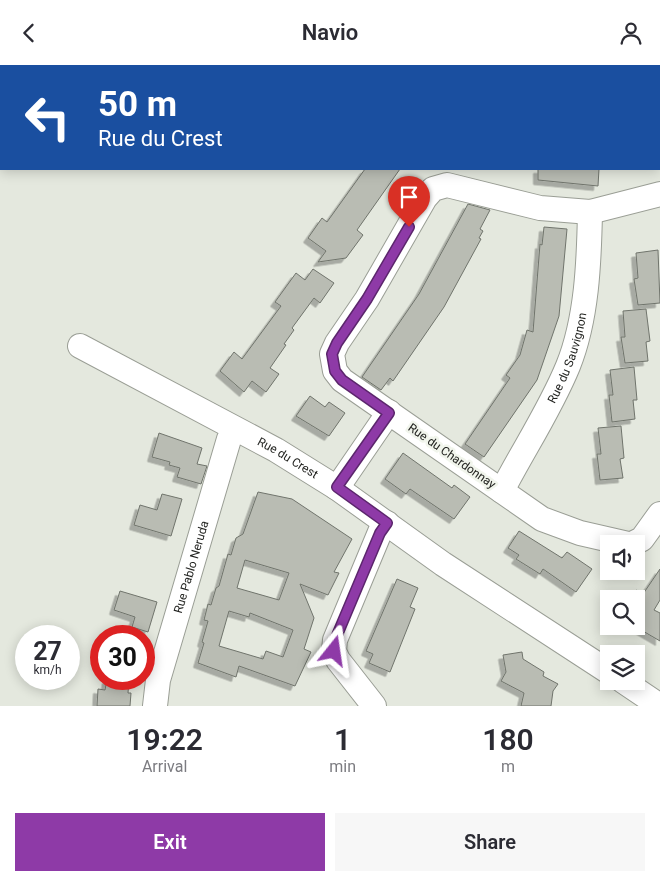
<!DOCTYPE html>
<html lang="en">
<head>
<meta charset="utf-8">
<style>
	:root { --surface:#fff; --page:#f7f7f7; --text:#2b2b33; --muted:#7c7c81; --accent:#8e3aa7 }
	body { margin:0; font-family:Roboto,sans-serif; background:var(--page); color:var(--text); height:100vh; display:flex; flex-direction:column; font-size:19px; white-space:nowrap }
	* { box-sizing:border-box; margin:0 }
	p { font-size:16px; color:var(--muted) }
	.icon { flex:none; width:28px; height:28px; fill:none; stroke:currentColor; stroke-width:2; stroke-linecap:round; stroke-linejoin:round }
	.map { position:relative; height:641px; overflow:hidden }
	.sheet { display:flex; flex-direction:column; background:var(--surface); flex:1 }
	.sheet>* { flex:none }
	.top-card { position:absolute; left:0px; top:0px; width:660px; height:105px; box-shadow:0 2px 12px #0003; background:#1a4fa0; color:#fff; overflow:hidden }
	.tools { position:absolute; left:600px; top:470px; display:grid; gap:10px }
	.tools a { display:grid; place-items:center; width:45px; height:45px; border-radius:0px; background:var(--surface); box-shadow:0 2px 12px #0003; font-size:25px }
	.speed { position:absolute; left:15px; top:560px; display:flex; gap:10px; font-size:25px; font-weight:700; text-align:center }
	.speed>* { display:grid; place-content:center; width:65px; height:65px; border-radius:50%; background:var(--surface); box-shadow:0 2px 12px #0003; line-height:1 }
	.speed small { font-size:12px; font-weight:400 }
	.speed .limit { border:8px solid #d22; background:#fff; color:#111 }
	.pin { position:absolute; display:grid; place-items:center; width:42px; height:42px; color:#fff; margin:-51px -21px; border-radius:50% 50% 50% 0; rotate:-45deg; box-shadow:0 0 5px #0007 }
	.pin .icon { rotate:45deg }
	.me { position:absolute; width:55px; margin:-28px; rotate:15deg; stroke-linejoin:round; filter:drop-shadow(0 0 4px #0008) }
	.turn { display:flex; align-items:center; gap:18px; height:105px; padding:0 15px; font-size:22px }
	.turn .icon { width:65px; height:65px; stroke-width:2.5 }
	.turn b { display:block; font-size:35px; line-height:42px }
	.eta { display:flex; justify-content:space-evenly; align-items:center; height:85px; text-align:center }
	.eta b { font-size:30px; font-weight:600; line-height:35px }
	.primary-button { display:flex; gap:10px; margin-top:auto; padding:10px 15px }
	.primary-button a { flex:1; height:58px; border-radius:0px; background:var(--accent); color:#fff; font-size:20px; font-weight:600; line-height:58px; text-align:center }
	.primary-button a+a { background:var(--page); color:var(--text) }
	header { display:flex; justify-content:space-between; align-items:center; height:65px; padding:0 15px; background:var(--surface); font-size:22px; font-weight:600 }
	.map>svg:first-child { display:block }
</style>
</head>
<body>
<header><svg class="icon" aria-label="back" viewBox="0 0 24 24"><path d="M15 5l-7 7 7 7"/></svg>Navio<svg class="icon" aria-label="person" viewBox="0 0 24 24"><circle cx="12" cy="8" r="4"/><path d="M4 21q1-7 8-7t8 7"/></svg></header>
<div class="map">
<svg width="660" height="641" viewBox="0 0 660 641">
	<defs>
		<filter id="shadow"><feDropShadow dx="-4.5" dy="4.5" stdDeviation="0" flood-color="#0004"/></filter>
	</defs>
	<rect width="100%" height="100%" fill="#e4e8de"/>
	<!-- building -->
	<path fill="#b9bcb3" stroke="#70746c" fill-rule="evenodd" filter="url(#shadow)" d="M365,104H400L357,165L363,170L346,193L318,197L326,186L308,173L322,153L327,157Z
		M538,104H599L598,121L538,115Z
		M468,139L490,145L480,164L483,166L479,173L481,174L444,242L393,316L390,313L381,325L362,312L419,229Z
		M544,162L567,164L559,251L537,315L484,392L465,379L510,313L506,310L520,290L527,265L533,267L540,179L542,180Z
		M658,185L660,238L638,240L634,214L638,213L636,188Z
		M313,204L334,218L320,238L314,233L292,263L294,265L284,279L286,280L270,303L279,309L266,327L252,316L244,327L220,306L234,287L242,294L281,241L275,237L296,208L305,215Z
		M646,244L650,276L646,277L648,296L625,298L621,272H625L623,246Z
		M634,302L637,335H633L635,354L612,357L609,330H613L610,305Z
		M310,331L325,342L329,337L345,348L329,371L296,351Z
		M621,361L624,393L620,394L623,413L600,415L597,389H601L598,363Z
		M159,368L202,383L197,399L207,401L201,419L177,412L180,403L169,400L170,397L152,392Z
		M403,388L452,423L454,420L470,432L454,454L410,424L406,429L385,414Z
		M258,427L292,434L352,474L334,507L339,508L328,530L300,519L314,553L304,584L311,587L295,621L239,601L236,612L198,598L204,578L202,577L208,556L204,555L208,539L211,540L216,523L219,521L228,489L231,490L236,473L243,469ZM245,495L289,508L279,535L237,523ZM229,546L249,552L250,548L293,565L283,592L266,586L263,594L219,581Z
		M162,429L182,434L171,471L134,460L140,440L157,445Z
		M519,466L562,493L567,487L592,504L576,527L543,504L540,509L516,494L519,490L508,483Z
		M660,504V535L654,545L660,548V576L636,562V525L643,529Z
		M397,514L418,523L410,542L415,544L390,607L369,598L373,589L366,586Z
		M120,526L157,537L148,567L132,562L135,552L114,545Z
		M522,587L523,594L544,607L543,611L558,619L553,626L551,641H521L524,628L501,616L506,607L503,590Z
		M107,614H129L128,628H131L130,641H97L98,624L105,625Z"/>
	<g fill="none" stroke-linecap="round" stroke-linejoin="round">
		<!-- minor casing -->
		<g stroke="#9a9e95" stroke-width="26">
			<g id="minor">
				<path id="s1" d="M80,281L276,385L337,423L443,499L609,607"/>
				<path d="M337,423L389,347"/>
				<path id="s2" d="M502,426C523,385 550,345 568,301C587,254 589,197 590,147"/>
				<path d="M628,479L580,468L542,454L342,315L335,306L332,289L337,278L367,234L425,133L433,124L447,120L540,143L590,147L660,129"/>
				<path d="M632,479L642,474L660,449"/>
				<path d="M623,616L660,641"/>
				<path id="s3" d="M155,641L158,615L229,374L234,365"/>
				<path d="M374,641L338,595L334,586L335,575L380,467L387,458"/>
			</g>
		</g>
		<!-- minor -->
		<use href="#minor" stroke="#fff" stroke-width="24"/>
	</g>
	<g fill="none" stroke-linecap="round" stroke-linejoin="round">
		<!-- route casing -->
		<g stroke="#5c266d" stroke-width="12">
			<path id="route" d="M334,586L335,575L380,468L387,458L337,422L389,348L342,315L335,306L332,289L337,278L367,234L409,162"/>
		</g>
		<!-- route -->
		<use href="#route" stroke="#8e3aa7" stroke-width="9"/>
	</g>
	<g text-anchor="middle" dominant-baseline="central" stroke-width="5" stroke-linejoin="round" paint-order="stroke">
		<!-- street labels -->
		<g font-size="12" fill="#232421" stroke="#f1f5ec">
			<text stroke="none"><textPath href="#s2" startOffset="149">Rue du Sauvignon</textPath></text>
			<text transform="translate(452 391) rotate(35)">Rue du Chardonnay</text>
			<text stroke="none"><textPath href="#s1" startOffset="236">Rue du Crest</textPath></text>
			<text stroke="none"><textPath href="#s3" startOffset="144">Rue Pablo Neruda</textPath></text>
		</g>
	</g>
</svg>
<div class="tools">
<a><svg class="icon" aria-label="sound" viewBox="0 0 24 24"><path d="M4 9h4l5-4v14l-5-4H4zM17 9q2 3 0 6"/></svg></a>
<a><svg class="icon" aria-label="search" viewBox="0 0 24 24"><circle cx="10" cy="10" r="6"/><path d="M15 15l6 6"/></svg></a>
<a><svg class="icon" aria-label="layers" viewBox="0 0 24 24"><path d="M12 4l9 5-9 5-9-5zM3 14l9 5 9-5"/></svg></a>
</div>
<div class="speed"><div>27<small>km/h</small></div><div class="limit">30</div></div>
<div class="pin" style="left:409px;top:162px;background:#d93025"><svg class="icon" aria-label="arrive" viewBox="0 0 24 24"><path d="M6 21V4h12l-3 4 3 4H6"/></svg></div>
<svg class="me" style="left:334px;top:586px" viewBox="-20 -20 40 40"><path d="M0-17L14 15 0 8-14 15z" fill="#8e3aa7" stroke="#fff" stroke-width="4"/></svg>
<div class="top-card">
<div class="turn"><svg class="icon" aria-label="left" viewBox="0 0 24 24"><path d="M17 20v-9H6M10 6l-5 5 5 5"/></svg><div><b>50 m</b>Rue du Crest</div></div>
</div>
</div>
<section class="sheet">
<div class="eta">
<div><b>19:22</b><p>Arrival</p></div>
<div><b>1</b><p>min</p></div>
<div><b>180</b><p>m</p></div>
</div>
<div class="primary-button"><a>Exit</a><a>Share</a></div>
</section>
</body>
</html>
